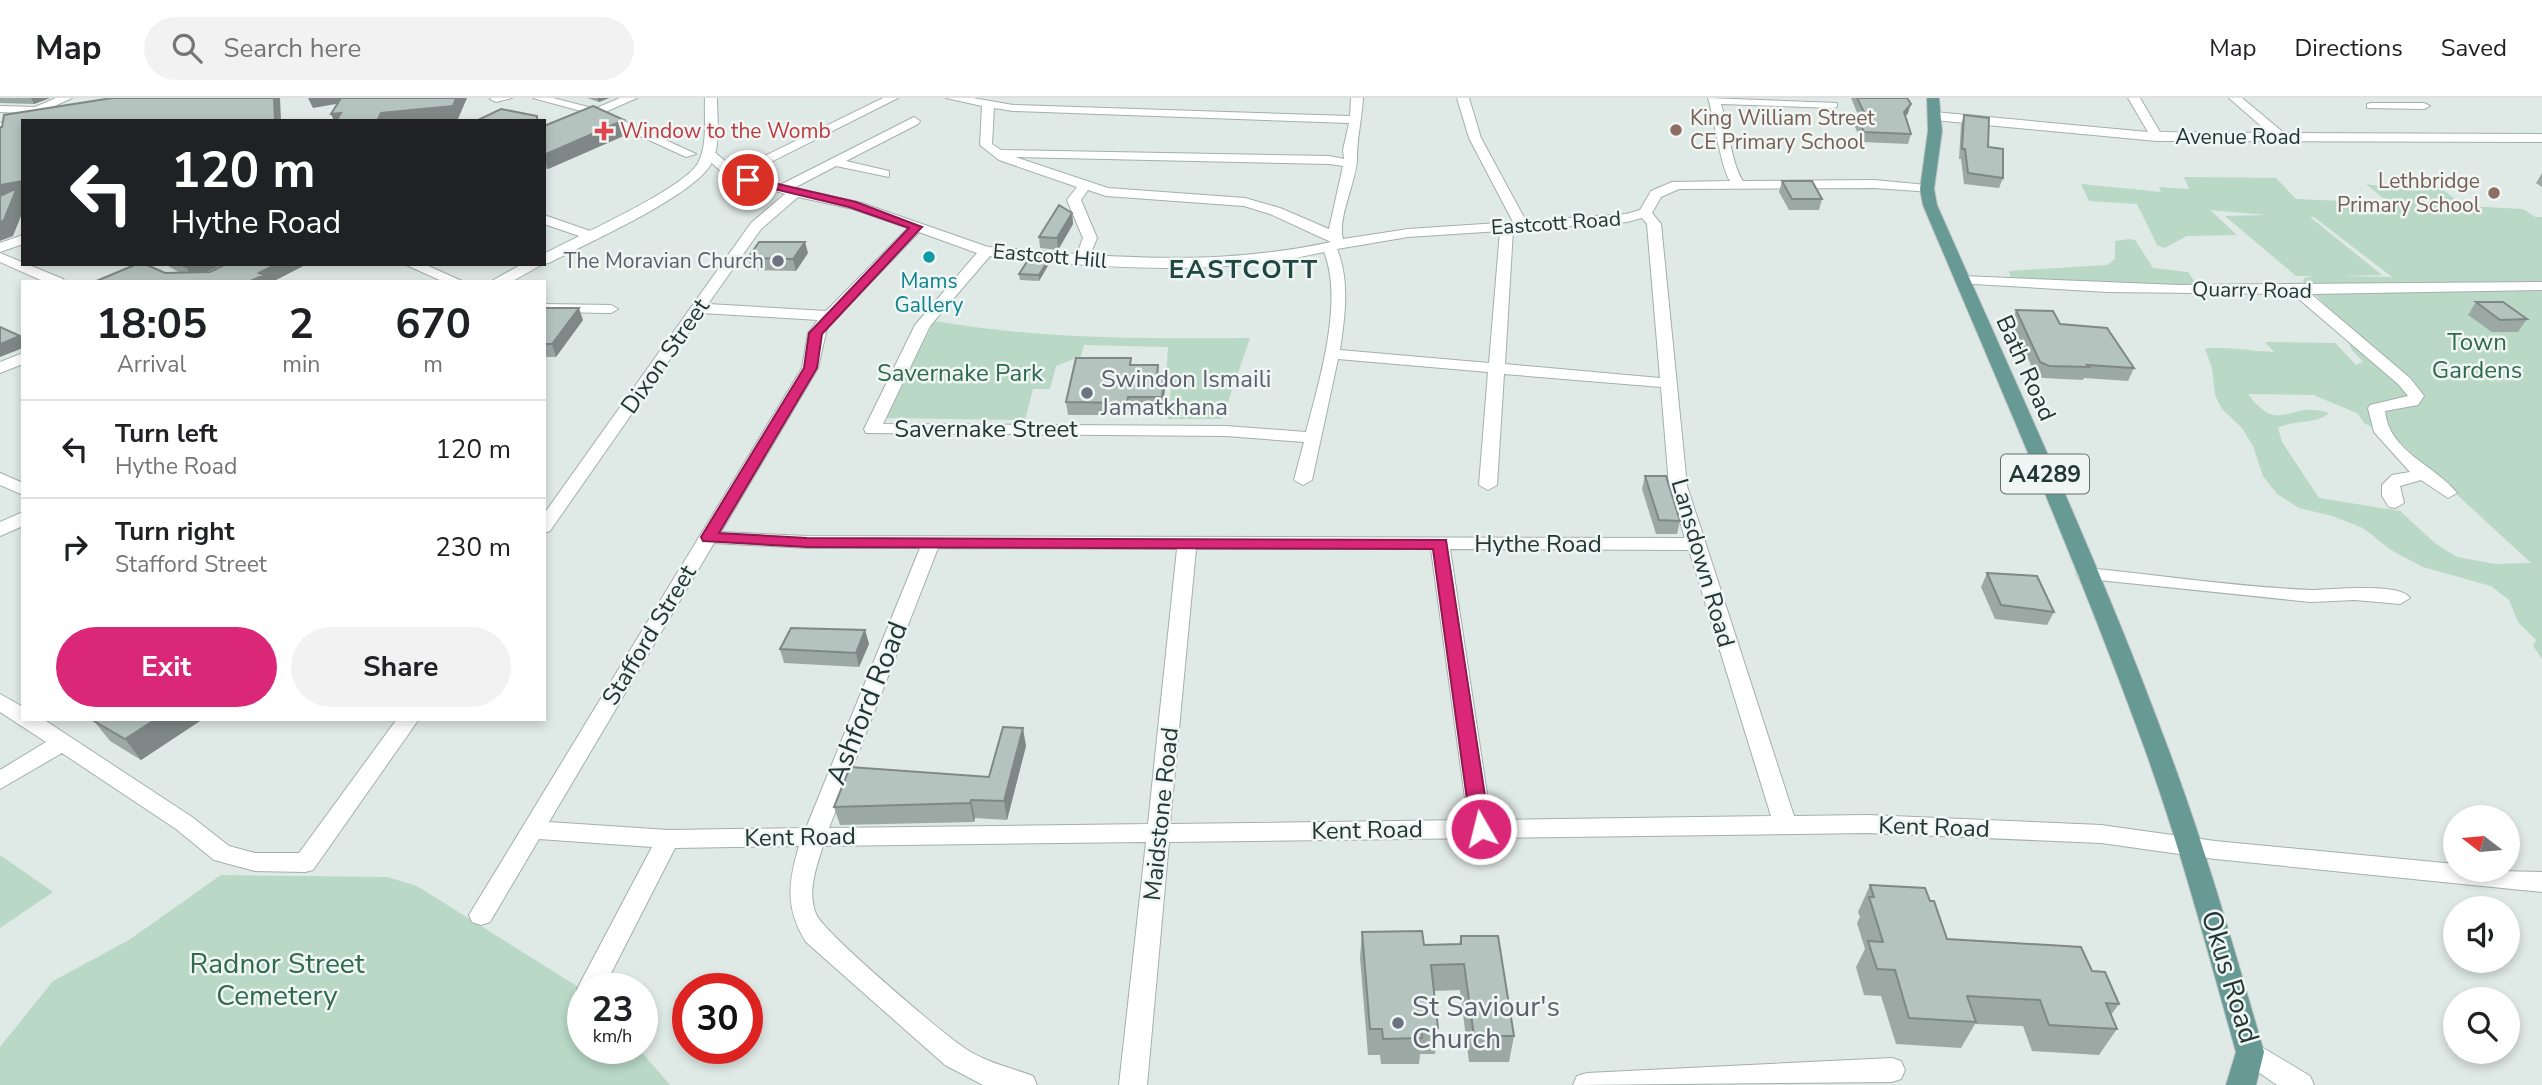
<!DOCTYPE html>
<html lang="en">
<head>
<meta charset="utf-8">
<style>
	:root { --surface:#fff; --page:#f2f2f2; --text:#202124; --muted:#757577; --line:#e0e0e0; --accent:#db2777 }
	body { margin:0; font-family:"Nunito Sans",sans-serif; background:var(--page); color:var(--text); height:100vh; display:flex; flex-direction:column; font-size:26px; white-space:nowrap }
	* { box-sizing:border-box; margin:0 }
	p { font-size:23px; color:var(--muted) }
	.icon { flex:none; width:38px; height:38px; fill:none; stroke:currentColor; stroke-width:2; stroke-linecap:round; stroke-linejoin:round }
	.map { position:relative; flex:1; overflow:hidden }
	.drawer { position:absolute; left:21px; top:182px; width:525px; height:441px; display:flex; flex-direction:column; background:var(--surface); border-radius:0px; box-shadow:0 4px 10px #0003 }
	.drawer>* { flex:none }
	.hud { position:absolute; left:21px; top:21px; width:525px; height:147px; border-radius:0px; box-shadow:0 4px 10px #0003; background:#202124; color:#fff; overflow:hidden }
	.needle { width:46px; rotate:286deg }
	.buttons { position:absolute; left:2443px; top:707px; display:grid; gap:14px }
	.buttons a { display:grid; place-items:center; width:77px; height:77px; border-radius:50%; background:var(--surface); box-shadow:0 4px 10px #0003; font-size:35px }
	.speed { position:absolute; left:567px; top:875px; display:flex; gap:14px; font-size:35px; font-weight:700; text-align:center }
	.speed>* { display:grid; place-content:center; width:91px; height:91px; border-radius:50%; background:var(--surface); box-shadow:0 4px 10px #0003; line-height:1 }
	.speed small { font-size:18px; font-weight:400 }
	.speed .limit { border:10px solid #d22; background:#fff; color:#111 }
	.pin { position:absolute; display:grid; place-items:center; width:60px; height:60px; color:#fff; margin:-30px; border:4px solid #fff; border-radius:50%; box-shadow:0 2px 7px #0007 }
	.me { position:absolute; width:77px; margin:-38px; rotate:352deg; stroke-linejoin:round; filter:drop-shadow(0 0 5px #0008) }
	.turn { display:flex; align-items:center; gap:24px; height:147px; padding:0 35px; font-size:32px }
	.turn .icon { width:91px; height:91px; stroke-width:2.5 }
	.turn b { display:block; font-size:49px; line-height:60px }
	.eta { display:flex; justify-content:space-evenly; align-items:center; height:119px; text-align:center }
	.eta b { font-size:42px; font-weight:700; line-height:49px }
	.button { display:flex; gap:14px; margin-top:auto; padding:14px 35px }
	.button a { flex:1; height:80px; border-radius:42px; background:var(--accent); color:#fff; font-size:28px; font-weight:700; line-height:80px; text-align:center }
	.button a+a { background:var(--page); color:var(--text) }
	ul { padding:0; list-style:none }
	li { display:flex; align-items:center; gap:21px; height:98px; padding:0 35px; border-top:2px solid var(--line) }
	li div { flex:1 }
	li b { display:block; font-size:26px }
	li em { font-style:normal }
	header { display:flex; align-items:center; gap:42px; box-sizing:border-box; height:98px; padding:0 35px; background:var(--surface); border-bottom:2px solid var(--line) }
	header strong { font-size:33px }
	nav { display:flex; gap:38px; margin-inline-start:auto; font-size:24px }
	.search { width:490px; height:63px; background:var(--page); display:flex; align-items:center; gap:18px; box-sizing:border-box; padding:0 24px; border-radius:38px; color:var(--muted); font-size:26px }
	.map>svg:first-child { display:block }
</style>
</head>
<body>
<header>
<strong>Map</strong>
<div class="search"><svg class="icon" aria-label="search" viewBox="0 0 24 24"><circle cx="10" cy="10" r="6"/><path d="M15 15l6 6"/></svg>Search here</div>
<nav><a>Map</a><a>Directions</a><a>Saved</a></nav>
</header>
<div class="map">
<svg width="2542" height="987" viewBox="0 0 2542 987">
	<rect width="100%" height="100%" fill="#dfe9e6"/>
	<!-- green -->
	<path fill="#b9d8c6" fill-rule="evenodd" d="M2184,79L2276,80L2296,101L2389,105L2366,86L2416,93L2402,81H2428L2465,108L2523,111L2535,119H2542V561L2533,548L2536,542L2518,524L2509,502L2491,488L2423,469L2391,452L2363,430L2332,418L2299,410L2277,396L2263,378L2253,348L2242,330L2222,311L2215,297L2212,270L2205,251C2215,247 2259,254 2274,254L2265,244L2335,245L2356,267L2363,264L2352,252L2337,219L2303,184L2304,180L2313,178H2296L2225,118L2267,117L2210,112L2237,137L2187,138L2164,150L2157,147L2137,106L2089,103L2081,86L2161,94L2159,89L2189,91ZM2310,119H2314L2392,179L2340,178L2382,177ZM2248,296L2313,297L2357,315L2364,325L2401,345L2531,465L2495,466L2457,459L2436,446L2400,413L2319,400L2282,344L2278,330C2294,321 2316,327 2329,315C2289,301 2280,339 2248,296Z
		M2129,141L2135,142L2153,170L2188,174L2197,187L2011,181L2009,173L2107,167L2115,161V143Z
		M934,223C1038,241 1145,241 1250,240L1222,321H1167L1171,290L1158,289L1159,279H1166L1168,249L1084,247L1081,258L1056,268L1050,291H1033L1025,322L886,320Z
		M0,757L53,794L0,830Z
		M221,777L387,779L417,788L583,892V950H638L670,987H0V949L53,883L129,842Z"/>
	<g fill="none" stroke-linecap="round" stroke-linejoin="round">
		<!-- street casing -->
		<g stroke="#a3b0ad" stroke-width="2">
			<path id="street" d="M56,0H72L0,33V25L22,15L0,14V8L35,9Z
				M512,0L496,4L490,1L491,0Z
				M533,0H553L600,12L696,56L686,59L592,16Z
				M883,0H898L747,76L780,87L914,19L920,23L918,26L846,63L889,73V79L836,68L794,90L862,105L988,149L1077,156L1083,140L1067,102L1077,89L999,62L980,47L982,8L946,0H973L1013,7L1350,18L1351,0H1363C1362,20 1357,40 1357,60C1357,82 1337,120 1343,141L1408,131L1513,124L1469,40L1457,0H1469L1481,40L1526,123L1626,116L1640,112L1651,93L1672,84L1730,83C1721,70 1714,19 1708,0L1837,5V9L1833,10L1721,6C1728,27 1732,68 1743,83L1874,82L1927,87L1933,91L1932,94L1874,90L1679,91L1661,99L1652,115L1661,126L1687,388L1794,718L1868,717L2101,727L2215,743L2455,766V772L2542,774V794L2215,761L2101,745L1868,735L1169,744L1147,987H1119L1146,744L823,748C816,770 807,794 816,816C823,834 941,934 963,949C984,964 1009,969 1033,978L1037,987H983L945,967L806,844C785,811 788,785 799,748L675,750L603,891H583L581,899L577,891L652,749L539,741L490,824L481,827L472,824L469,817L802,270L808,235L818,222L702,215L550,433L544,435V416L751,125L785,96L725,77L704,58V52H712L736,72ZM994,10L1013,13L1349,25L1343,52L1344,61L1329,58L1001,52L992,46ZM1015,59L1329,66L1343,68L1329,131L1280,110L1245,100L1108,90ZM1088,92L1106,98L1244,108L1270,116L1331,144C1248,162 1174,162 1090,157L1097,140L1081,102ZM798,99L853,111L908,130L826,213L708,206L761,131ZM1642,120L1647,126L1660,280L1505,266L1513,132L1627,124ZM1500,133L1489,265L1340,252C1345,218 1350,183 1337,151L1408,139ZM919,134L977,155L915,227L864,331L866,335L1226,338L1304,344L1294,382L1303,387L1312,382L1338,261L1488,274L1479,387L1488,392L1497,387L1504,276L1661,289L1669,388L1685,440L807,438L721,434L818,270L827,230ZM1324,154C1344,203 1319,284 1306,334L1226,328L883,326L930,228L990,158C1100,170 1215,179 1324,154ZM714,445L807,450H920L806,730L668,732L549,724ZM938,450L1177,451L1148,726L829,730ZM1196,451H1431L1468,722L1170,726ZM1450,451L1689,452L1771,718L1491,722Z
				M2128,0H2140L2160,34L2269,35L2229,0H2242L2284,35L2542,36V44L2157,43L1934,22L1928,18L1934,14L2148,34Z
				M2371,5H2424L2430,8L2424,11L2367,10V6Z
				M544,117L593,134L595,137L588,141L544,126Z
				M23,137V146L0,154V145Z
				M0,155L63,181L65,184H45L0,164Z
				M404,166H424L464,184H444Z
				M1962,178L2179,187L2542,184V192L2311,196L2410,280L2424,298L2418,307L2385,313C2389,354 2435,367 2457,395L2448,400L2421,382L2400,388L2404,405L2395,410L2389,409L2382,398V387L2392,377L2410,374L2374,334L2368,310L2370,307L2408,298L2398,286L2293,196L2107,194L1957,185L1955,182Z
				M544,206L611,207L618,211L611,215L544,214Z
				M0,375L23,385V397L0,387Z
				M2086,470C2160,477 2236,489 2311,492C2330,492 2400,484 2410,500L2400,506L2355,502L2311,504L2079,480L2077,476Z
				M0,596L23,609V621H43L192,719L229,748L255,755H299L397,621H419L313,772L305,774L255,773L214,762L176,731L62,655L0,691V672L46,644L0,614Z
				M2250,942L2310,978L2314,987H2277L2241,962L2237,954L2241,946Z
				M1892,960L1901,963L1905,972L1901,981L1892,984L1573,987L1577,978L1587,975Z"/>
		</g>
		<!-- secondary casing -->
		<g stroke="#9fb3af" stroke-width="2">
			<path id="secondary" d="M620,0H637L544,41V32Z
				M705,0H717C717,20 721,45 712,64C697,97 585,146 549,165L543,166L544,156C575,139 684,91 698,65C708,46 704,20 705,0Z
				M522,166H543L511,184H490Z
				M23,255V266L0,275V264Z
				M23,414V428L0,438V424Z"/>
		</g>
		<!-- primary casing -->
		<g stroke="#bdc3c2" stroke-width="2">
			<path id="primary" d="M1927,0H1939L1942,33L1934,91L1937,107C2014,282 2096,457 2163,637C2203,741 2233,847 2264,954L2256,987H2226L2236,954C2206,847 2178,740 2139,635C2074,457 1997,282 1923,107L1920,91L1928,33Z"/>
		</g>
		<!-- street -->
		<use href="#street" fill="#fff" fill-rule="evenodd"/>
		<!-- secondary -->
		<use href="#secondary" fill="#fff" fill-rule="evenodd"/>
		<!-- primary -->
		<use href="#primary" fill="#679a94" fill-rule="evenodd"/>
	</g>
	<!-- wall -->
	<path fill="#9ca8a4" d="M0,0H50L34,6L0,5Z
		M587,0H609L599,4Z
		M1851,0H1907L1908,15L1905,19L1911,36L1908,46L1862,44L1855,29L1859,19Z
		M1964,17L1988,49L2003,80L1999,90L1964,86L1961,61H1959L1961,27Z
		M544,28L628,36L548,71L544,70Z
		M2542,75V89L2536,85Z
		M1782,83L1822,101L1819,112H1789L1779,94Z
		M1072,115L1073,126L1058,152L1040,150L1039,139Z
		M808,155L796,173L751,172L748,160Z
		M1049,161V166L1039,183L1020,182L1019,176Z
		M165,166H223L206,174L307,166L272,184H94L165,175H180Z
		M2476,204L2527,221L2518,234H2492L2468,217Z
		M544,210L583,222L556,259H544Z
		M2016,212L2060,226L2134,270L2128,283L2084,280L2083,282L2043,280L2035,276L2012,225Z
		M1132,267H1158L1159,278L1165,291L1162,311H1129L1128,317H1068L1066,304Z
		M1645,378L1680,423L1677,436H1656L1642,391Z
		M1987,475L2054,514L2047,527L1995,521L1981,489Z
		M865,532L869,546L859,569L784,565L780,551Z
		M97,621H203L141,662L110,643L94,623Z
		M1026,648L1007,722L975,720L974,724L840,727L834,709L989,679Z
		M1870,787L1930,803L1947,841L2092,873L2119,906L2111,917L2117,931L2099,957L2032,953L2023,928L1975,926L1961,950L1896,946L1881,898L1864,897L1856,869L1865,851L1857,825L1860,819L1858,814Z
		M1362,834L1424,847L1459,846L1461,838L1514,938L1509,964H1469L1460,892L1434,893L1438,930L1435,956H1420L1419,966H1381L1380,957H1368L1360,860Z"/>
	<!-- shaded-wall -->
	<path fill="#7f8886" d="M31,0H50L34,6Z
		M274,0H280L281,23H275Z
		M308,0H352L353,3L313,10Z
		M456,0H467L458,21L443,23H377L381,15Z
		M597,0H609L599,4Z
		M1911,6L1908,15L1901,24L1904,14Z
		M341,15L345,23H334L331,16Z
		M624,22L628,36L548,71L544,57Z
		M23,83V113L13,138L0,143V87Z
		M1072,115L1073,126L1058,152L1057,140Z
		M805,144L808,155L796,173L793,161Z
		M1049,161V166L1039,183V177Z
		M192,166H223L193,181L186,169Z
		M277,166H307L272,184H248L259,175Z
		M579,210L583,222L556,259L552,246Z
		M20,238L23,243V250L0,259V246Z
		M1164,278L1165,291L1162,311V299Z
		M865,532L869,546L859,569L856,555Z
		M156,621H203L141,662L125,641Z
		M1023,630L1026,648L1007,722L1004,703Z
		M971,702L975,720L974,724L970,705Z"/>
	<!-- building -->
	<path fill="#b5c3bf" stroke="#7f8886" stroke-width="2" d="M112,0H274L275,23H23V83L0,87V29H2L4,17Z
		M341,0H456L453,8L381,15L377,23H336L341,15L331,16Z
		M1857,0H1907L1911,6L1904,14L1911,36L1864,34L1858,19L1865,16Z
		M593,8L624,22L544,57V28Z
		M501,11L537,18V23H476Z
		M1964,17L1989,20L1988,49L2003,51V80L1968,75L1965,51H1962Z
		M1782,83H1812L1822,101H1792Z
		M17,90L4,122L0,124V98Z
		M1059,107L1072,115L1057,140L1039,139Z
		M759,144H805L793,161L748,160Z
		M1030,159L1049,161L1039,177L1019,176Z
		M137,166H145L165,175L210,174L226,166H277L259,175L264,177L248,184H94Z
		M180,166H192L186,169Z
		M2476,204H2503L2527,221L2500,222Z
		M544,210H579L552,246H544Z
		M2016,212L2053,213L2060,226L2107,230L2134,270L2087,267L2089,269L2049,268L2040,264Z
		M0,229L20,238L0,246Z
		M1076,260H1131L1130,267H1158L1157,278H1164L1162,299H1128L1127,305L1066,304Z
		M1645,378H1666L1680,423L1659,422Z
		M1987,475L2037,478L2054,514L2001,507Z
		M791,530L865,532L856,555L780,551Z
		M97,621H156L125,641L94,623Z
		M1003,629L1023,630L1004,703L971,702L970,705L834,709L850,669L989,679Z
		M1870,787L1925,790L1930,803H1934L1947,841L2081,849L2092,873L2105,874L2119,906L2106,905L2117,931L2049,927L2040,902L1967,898L1976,924L1909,920L1895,872L1877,871L1868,843L1883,844L1869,799H1874Z
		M1422,833L1424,847L1461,846V838H1498L1514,938H1474L1464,866L1431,867L1438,930L1421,931L1422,940L1383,941L1382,931H1370L1362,834Z"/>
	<!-- route -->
	<path fill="#db2777" stroke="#8e194d" stroke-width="2" d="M748,79L856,104L922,129L822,236L817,270L719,435L807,440L1446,442L1490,731L1488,736H1474L1471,731L1433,451L807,449L703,443L701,439L804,270L809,235L909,130L849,109L745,84L743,82Z"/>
	<!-- markers -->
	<g fill="#8d6e63" stroke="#eff6f3" stroke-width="2.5">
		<circle cx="1676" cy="32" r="7"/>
		<circle cx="2494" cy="95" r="7"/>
	</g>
	<path fill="#e0444e" stroke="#eff6f3" stroke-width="2.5" d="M600.5 22.5h7v7h7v7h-7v7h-7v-7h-7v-7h7z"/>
	<circle fill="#0f9aa8" stroke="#eff6f3" stroke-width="2.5" cx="929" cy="159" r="7"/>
	<g fill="#6b7280" stroke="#eff6f3" stroke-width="2.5">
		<circle cx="778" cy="163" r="7"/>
		<circle cx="1087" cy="295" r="7"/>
		<circle cx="1398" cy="925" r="7"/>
	</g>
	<g text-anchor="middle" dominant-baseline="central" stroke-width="5" stroke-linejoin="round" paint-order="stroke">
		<!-- far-education labels -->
		<g font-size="21" fill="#785e54" stroke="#eff6f3" text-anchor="start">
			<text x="1690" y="20">King William Street<tspan x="1690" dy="24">CE Primary School</tspan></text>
			<text x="2480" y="83" text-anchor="end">Lethbridge<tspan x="2480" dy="24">Primary School</tspan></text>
		</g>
		<!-- far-health labels -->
		<g font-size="21" fill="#be3a42" stroke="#eff6f3" text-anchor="start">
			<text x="620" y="33">Window to the Womb</text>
		</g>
		<!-- far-street labels -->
		<g font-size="21" fill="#223734" stroke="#eff6f3">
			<text x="2238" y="39">Avenue Road</text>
			<text transform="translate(1556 125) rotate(-4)">Eastcott Road</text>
			<text transform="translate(1050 158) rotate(5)">Eastcott Hill</text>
			<text transform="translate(2252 192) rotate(1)">Quarry Road</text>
		</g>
		<!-- far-worship labels -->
		<g font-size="21" fill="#5b616d" stroke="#eff6f3" text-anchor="end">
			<text x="764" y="163">The Moravian Church</text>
		</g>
		<!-- far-culture labels -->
		<g font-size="21" fill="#0d838f" stroke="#eff6f3">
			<text x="929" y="183">Mams<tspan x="929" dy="24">Gallery</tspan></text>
		</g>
		<!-- shield labels -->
		<rect fill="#eff6f3" stroke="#60706d" stroke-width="2" x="2001" y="356.5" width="88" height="39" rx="5"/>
		<g font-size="23" font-weight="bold" fill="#223734">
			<text x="2045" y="376">A4289</text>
		</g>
		<!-- park labels -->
		<g font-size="24" fill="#306a4e" stroke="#eff6f3">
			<text x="2477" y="244">Town<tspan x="2477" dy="28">Gardens</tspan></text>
			<text x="960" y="275">Savernake Park</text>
		</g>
		<!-- street labels -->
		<g font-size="24" fill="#223734" stroke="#eff6f3">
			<text transform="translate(665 258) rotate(-55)">Dixon Street</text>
			<text transform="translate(2026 270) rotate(66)">Bath Road</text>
			<text x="986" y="331">Savernake Street</text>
			<text x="1538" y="446">Hythe Road</text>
			<text transform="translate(1703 465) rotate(74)">Lansdown Road</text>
			<text transform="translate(649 537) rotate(-59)">Stafford Street</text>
			<text transform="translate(1161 716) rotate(-84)">Maidstone Road</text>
			<text transform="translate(1934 729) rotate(2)">Kent Road</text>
			<text transform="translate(1367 732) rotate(-1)">Kent Road</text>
			<text transform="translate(800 739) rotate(-1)">Kent Road</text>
		</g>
		<!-- worship labels -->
		<g font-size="24" fill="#5b616d" stroke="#eff6f3" text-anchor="start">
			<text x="1101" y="281">Swindon Ismaili<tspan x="1101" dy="28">Jamatkhana</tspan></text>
		</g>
		<!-- far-district labels -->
		<g font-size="26" font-weight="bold" letter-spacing="2" fill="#204742" stroke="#eff6f3">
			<text x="1244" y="171">EASTCOTT</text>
		</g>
		<!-- near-street labels -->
		<g font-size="28" fill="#223734" stroke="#eff6f3">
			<text transform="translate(867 605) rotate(-68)">Ashford Road</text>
			<text transform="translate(2230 879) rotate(73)">Okus Road</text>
		</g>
		<!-- near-park labels -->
		<g font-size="28" fill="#306a4e" stroke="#eff6f3">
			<text x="277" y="866">Radnor Street<tspan x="277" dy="32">Cemetery</tspan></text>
		</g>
		<!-- near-worship labels -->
		<g font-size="28" fill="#5b616d" stroke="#eff6f3" text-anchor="start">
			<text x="1412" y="909">St Saviour's<tspan x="1412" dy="32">Church</tspan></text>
		</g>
	</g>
</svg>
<div class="buttons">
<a><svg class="needle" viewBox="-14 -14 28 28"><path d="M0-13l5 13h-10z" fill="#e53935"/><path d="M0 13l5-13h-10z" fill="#757577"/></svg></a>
<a><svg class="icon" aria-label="sound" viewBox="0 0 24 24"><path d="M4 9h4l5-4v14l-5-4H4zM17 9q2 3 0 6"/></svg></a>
<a><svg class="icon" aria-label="search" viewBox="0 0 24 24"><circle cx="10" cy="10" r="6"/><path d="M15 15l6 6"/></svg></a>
</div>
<div class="speed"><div>23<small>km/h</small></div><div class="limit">30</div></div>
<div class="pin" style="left:748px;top:82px;background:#d93025"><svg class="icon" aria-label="arrive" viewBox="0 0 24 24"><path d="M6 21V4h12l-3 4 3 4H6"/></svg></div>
<svg class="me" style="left:1481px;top:731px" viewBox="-20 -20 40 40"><circle r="17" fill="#db2777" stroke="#fff" stroke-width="3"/><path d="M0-11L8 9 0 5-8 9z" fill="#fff"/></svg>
<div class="hud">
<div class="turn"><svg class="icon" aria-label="left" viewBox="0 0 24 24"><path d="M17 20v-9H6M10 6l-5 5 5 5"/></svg><div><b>120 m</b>Hythe Road</div></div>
</div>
<section class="drawer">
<div class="eta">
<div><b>18:05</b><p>Arrival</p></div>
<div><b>2</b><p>min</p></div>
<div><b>670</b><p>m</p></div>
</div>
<ul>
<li><svg class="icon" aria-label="left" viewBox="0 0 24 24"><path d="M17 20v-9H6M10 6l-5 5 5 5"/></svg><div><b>Turn left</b><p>Hythe Road</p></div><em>120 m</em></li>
<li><svg class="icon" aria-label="right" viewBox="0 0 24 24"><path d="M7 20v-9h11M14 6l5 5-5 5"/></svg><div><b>Turn right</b><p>Stafford Street</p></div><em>230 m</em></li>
</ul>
<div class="button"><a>Exit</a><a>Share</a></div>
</section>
</div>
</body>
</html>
